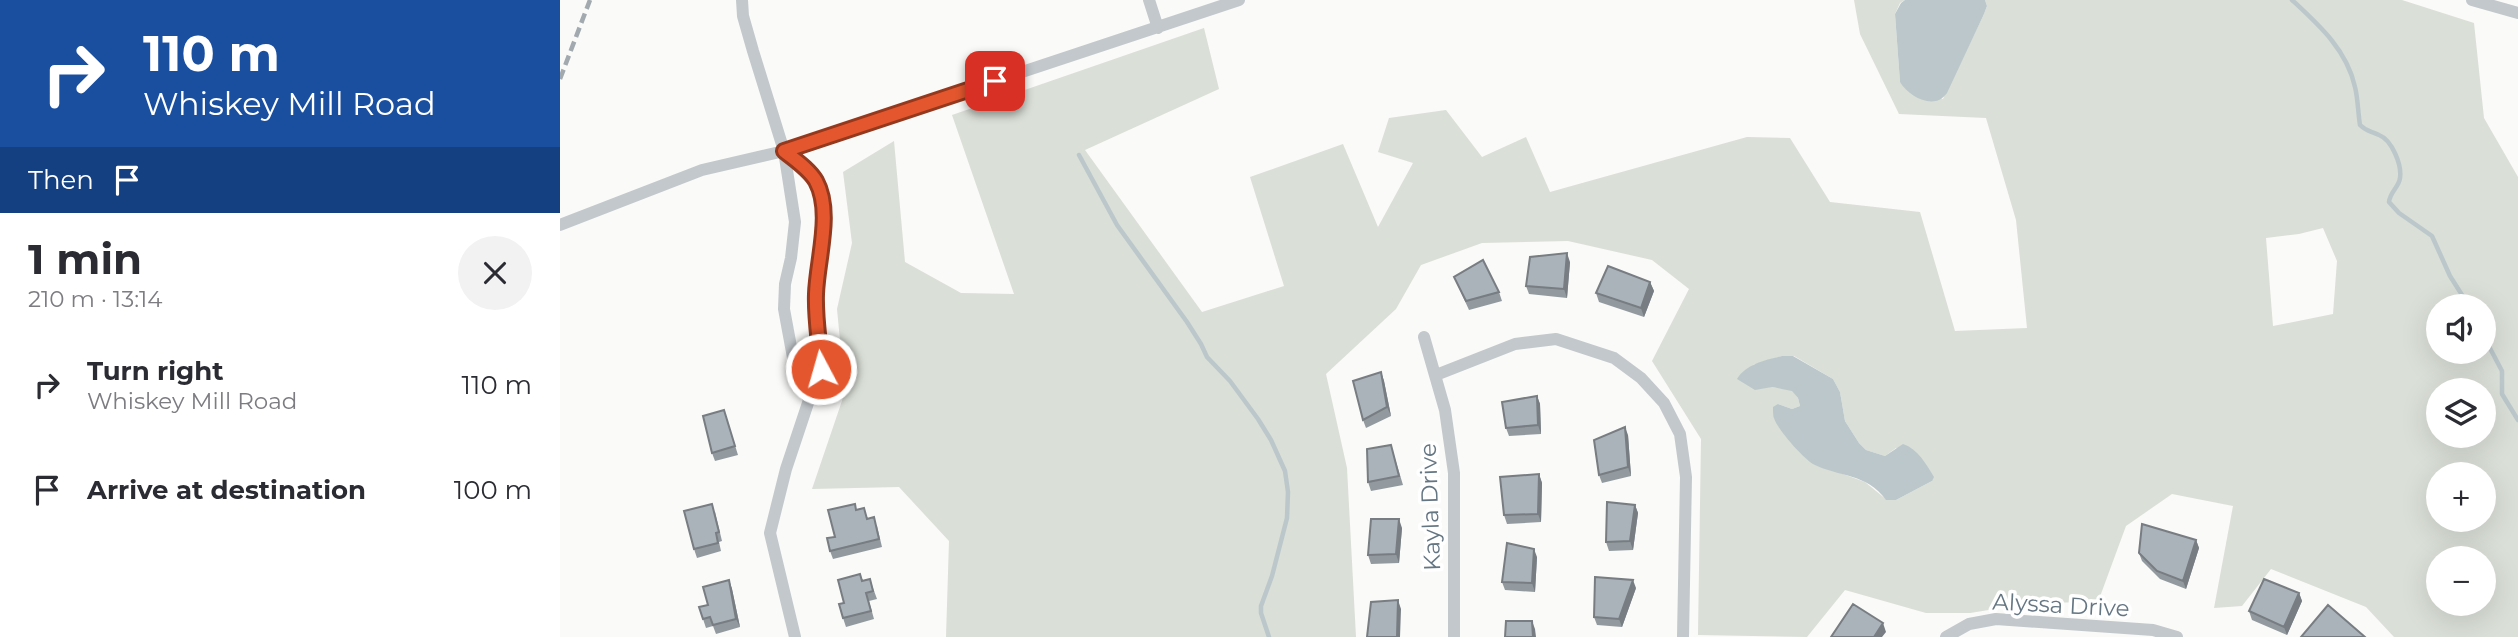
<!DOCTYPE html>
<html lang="en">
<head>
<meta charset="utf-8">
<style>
	:root { --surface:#fff; --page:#f2f2f3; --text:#2b2b33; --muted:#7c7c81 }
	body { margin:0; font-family:Montserrat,sans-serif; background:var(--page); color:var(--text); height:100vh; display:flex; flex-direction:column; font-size:26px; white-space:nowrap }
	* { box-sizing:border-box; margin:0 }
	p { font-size:23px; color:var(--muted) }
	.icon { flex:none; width:38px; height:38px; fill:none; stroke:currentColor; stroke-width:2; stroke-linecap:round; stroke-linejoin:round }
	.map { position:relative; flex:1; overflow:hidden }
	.details { display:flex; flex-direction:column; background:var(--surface); width:560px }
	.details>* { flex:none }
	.banner { background:#1a4fa0; color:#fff; overflow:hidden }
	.controls { position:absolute; left:1866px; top:294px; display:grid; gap:14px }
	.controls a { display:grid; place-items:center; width:70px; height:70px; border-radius:50%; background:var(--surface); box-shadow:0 7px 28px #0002; font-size:35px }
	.pin { position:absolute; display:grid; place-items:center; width:60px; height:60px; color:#fff; margin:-30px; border-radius:14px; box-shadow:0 4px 10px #0006 }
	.me { position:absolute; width:77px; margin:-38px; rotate:354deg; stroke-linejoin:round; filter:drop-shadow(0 0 5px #0008) }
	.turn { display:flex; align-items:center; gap:24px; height:147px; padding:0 28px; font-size:32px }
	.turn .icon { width:91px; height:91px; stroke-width:2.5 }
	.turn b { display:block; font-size:49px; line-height:60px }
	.then { display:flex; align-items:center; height:66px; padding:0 28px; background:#0003; gap:14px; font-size:26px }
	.round { display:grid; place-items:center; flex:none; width:74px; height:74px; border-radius:37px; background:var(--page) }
	.summary { display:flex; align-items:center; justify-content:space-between; height:119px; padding:0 28px }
	h1 { font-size:42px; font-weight:700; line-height:52px }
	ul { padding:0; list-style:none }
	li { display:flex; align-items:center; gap:21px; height:105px; padding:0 28px }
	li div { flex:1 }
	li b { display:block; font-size:26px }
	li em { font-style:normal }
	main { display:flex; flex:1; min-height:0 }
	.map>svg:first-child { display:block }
</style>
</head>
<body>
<main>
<section class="details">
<div class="banner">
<div class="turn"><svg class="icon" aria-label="right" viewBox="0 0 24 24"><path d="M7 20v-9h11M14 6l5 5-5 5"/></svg><div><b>110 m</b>Whiskey Mill Road</div></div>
<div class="then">Then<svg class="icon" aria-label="arrive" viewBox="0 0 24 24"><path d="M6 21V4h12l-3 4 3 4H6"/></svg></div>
</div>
<div class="summary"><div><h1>1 min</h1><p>210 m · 13:14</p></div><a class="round"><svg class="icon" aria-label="close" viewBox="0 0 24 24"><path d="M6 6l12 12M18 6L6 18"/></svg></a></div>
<ul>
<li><svg class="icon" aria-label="right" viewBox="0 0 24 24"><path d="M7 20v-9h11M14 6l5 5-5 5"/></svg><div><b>Turn right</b><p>Whiskey Mill Road</p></div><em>110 m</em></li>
<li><svg class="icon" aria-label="arrive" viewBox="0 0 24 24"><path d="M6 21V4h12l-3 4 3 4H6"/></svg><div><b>Arrive at destination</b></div><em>100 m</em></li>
</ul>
</section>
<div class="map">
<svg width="1958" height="637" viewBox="0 0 1958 637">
	<rect width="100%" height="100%" fill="#fafaf8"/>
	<!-- green -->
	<path fill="#dadfd7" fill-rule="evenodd" d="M1294,0H1345L1340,3L1335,14L1340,82L1383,99L1424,14L1427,6L1425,0H1842L1914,23L1924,118L1958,177V637H1834L1806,607L1711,569L1682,606L1654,608L1673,506L1612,494L1566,526L1538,602L1472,603L1410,613H1366L1285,590L1247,637L1138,635L1141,439L1092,361L1129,289L1092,260L1008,241L922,243L861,265L836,309L766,374L787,468L796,637H386L389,541L339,487L252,489L285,392L277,309L292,243L283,172L334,141L345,262L401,293L454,294L392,115L644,28L659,89L525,150L642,312L724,286L690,177L783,144L818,227L853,163L818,152L829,118L886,110L922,157L966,137L990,192L1187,137L1230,138L1270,202L1360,212L1395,331L1467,328L1456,220L1426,118L1339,114L1300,34ZM1763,228L1777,261L1773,314L1713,326L1706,238L1739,234ZM1878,306H1923V352H1878ZM1222,356H1234L1273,379L1280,392L1285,421L1299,443L1306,450L1325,456L1336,448L1372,481L1336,500H1327L1305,482L1253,463L1239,451L1220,428L1218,404L1232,409L1240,406L1238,398L1232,390L1212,387L1193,365ZM1878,390H1923V436H1878ZM1878,474H1923V520H1878ZM1878,558H1923V604H1878Z"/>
	<!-- water -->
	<path fill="#bbc7cb" d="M1345,0H1425L1427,6L1424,14L1387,93C1375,111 1349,97 1340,82L1335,14L1341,3Z
		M1222,356H1233L1273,379L1280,392L1285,421L1299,443L1306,450L1325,456L1343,444C1358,449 1366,464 1374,477L1372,481L1336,500H1326C1307,473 1278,477 1253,464C1243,458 1217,429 1214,418C1213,417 1213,408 1213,407L1218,404L1232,409L1240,406L1238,398L1232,391L1212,387L1195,390L1177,379C1186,364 1206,360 1222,356Z"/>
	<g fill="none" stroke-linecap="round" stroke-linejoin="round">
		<!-- stream -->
		<path stroke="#bbc7cb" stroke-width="4.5" d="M1732,0C1759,25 1787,50 1795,87C1798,99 1798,113 1800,125C1807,132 1811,131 1819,135C1832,140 1842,165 1840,178C1839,187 1830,192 1829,202L1839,213L1872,236L1890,276L1909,306
			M519,155L557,225L627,322L641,344L647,357L670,381L698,419L711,440L725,471L728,492L727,518L712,576L701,606V613L709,637
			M1923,335L1942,371V394L1958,420"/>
		<!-- street -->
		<path stroke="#c3c8cc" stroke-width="12" d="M182,0L183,16L193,51L224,151L235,222L231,258L225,284L224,309L234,363L249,400
			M589,0L598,28
			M1912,0L1958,13
			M224,151L247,170L257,183L263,208L255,319L260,346L262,369L249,400L226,469L210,533L235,637
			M0,225L142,170L224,151L679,0
			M864,337L885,410L894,473V637
			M876,375L955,344L996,339L1054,358L1081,378L1104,403L1120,434L1126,477L1123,637
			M1386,637L1409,624L1436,619L1593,630L1617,637"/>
		<!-- rail -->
		<path stroke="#a2aab0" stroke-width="4.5" stroke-dasharray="10 5" stroke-linecap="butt" d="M0,79L30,0"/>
	</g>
	<!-- wall -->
	<path fill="#929a9f" d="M1010,262L1007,298L969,294L966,286Z
		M894,277L939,292L942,301L909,310Z
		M1090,282L1094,291L1084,317L1039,302L1036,293Z
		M821,372L824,381L831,416L806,428L803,420Z
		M977,396L980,404L981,434L949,436L946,428Z
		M164,410L178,455L155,461L152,453Z
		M1068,435L1071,476L1042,483L1039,475Z
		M831,445L843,485L811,491L808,482Z
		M979,474L982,483L981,522L947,524L944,515Z
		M1075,505L1078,513L1073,550L1049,551L1046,542Z
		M297,510L317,526L322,547L273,559L270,551L275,537Z
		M155,512L162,541L159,542L161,551L137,558L134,549Z
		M842,528L839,563L811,564L808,555Z
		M1636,540L1639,548L1626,589L1600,579L1582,561L1579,553Z
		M977,557L975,592L945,590L942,582Z
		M300,574L303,581L310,579L313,588L317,599L309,601L314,619L286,627L283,618Z
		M169,580L172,589L180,627L156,634L153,626L146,628L143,619L148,605Z
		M1076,588L1062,627L1037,625L1034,617Z
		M1739,593L1742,601L1727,635L1692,620L1689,611Z"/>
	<!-- shaded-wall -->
	<path fill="#777d82" d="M1007,253L1010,262L1007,298L1004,289Z
		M1090,282L1094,291L1084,317L1081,308Z
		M821,372L824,381L831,416L827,407Z
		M977,396L980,404L981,434L978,425Z
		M1065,427L1068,435L1071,476L1068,467Z
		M979,474L982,483L981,522L978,514Z
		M1075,505L1078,513L1073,550L1070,541Z
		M839,519L842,528L839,563L836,554Z
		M1636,540L1639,548L1626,589L1623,581Z
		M974,549L977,557L975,592L972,583Z
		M169,580L172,589L180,627L176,619Z
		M1073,580L1076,588L1062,627L1059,619Z
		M1739,593L1742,601L1727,635L1724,627Z
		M838,600L841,609L840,637H837Z
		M972,621L975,629L976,637H973Z
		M1323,623L1326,632L1322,637H1314Z"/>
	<!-- building -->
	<path fill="#aab3b9" stroke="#777d82" stroke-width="2" d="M1007,253L1004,289L966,286L970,257Z
		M923,260L939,292L906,301L894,277Z
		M1048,266L1090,282L1081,308L1036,293Z
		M821,372L827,407L803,420L793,381Z
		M977,396L978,425L946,428L942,402Z
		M164,410L175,446L152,453L143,416Z
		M1065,427L1068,467L1039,475L1034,440Z
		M831,445L839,476L808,482L807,449Z
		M979,474L978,514L944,515L940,477Z
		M1047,502L1075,505L1070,541L1046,542Z
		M152,504L159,532L156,533L158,543L134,549L124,511Z
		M295,504L296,510L304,508L307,519L314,517L319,539L270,551L267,538L275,537L268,510Z
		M811,519H839L836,554L808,555Z
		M1582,524L1636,540L1623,581L1597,571L1579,553Z
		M947,543L974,549L972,583L942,582Z
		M300,574L302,581L310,579L313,591L306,593L311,611L283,618L279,604L284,603L278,580Z
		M1035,577L1073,580L1059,619L1034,617Z
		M1704,579L1739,593L1724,627L1689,611Z
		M169,580L176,619L153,625L150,617L143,619L139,607L148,605L143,587Z
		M838,600L837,637H807L811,602Z
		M1293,604L1323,623L1314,637H1271Z
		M1768,605L1805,637H1741Z
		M946,621H972L973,637H945Z"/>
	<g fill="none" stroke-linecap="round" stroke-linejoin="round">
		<!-- route casing -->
		<g stroke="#94391e" stroke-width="18">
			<path id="route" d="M261,369C260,344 255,320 256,294C257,260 273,212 256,181C249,169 235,160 224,151L435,81"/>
		</g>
		<!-- route -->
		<use href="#route" stroke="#e4572e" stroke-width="12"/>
	</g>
	<g text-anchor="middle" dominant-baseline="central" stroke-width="7" stroke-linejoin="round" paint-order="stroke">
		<!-- street labels -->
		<g font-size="23" fill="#657683" stroke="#fff">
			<text transform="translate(870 507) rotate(-92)">Kayla Drive</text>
			<text transform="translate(1501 605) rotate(3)">Alyssa Drive</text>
		</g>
	</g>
</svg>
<div class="controls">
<a><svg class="icon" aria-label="sound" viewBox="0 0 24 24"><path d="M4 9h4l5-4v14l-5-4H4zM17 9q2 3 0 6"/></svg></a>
<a><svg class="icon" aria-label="layers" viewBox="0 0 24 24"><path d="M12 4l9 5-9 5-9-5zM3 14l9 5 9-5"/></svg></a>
<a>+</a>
<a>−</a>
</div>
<div class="pin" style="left:435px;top:81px;background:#d93025"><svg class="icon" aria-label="arrive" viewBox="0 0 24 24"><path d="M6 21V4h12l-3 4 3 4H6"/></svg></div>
<svg class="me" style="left:261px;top:369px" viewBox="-20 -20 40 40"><circle r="17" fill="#e4572e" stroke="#fff" stroke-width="3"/><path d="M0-11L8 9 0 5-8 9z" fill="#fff"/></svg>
</div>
</main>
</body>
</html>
